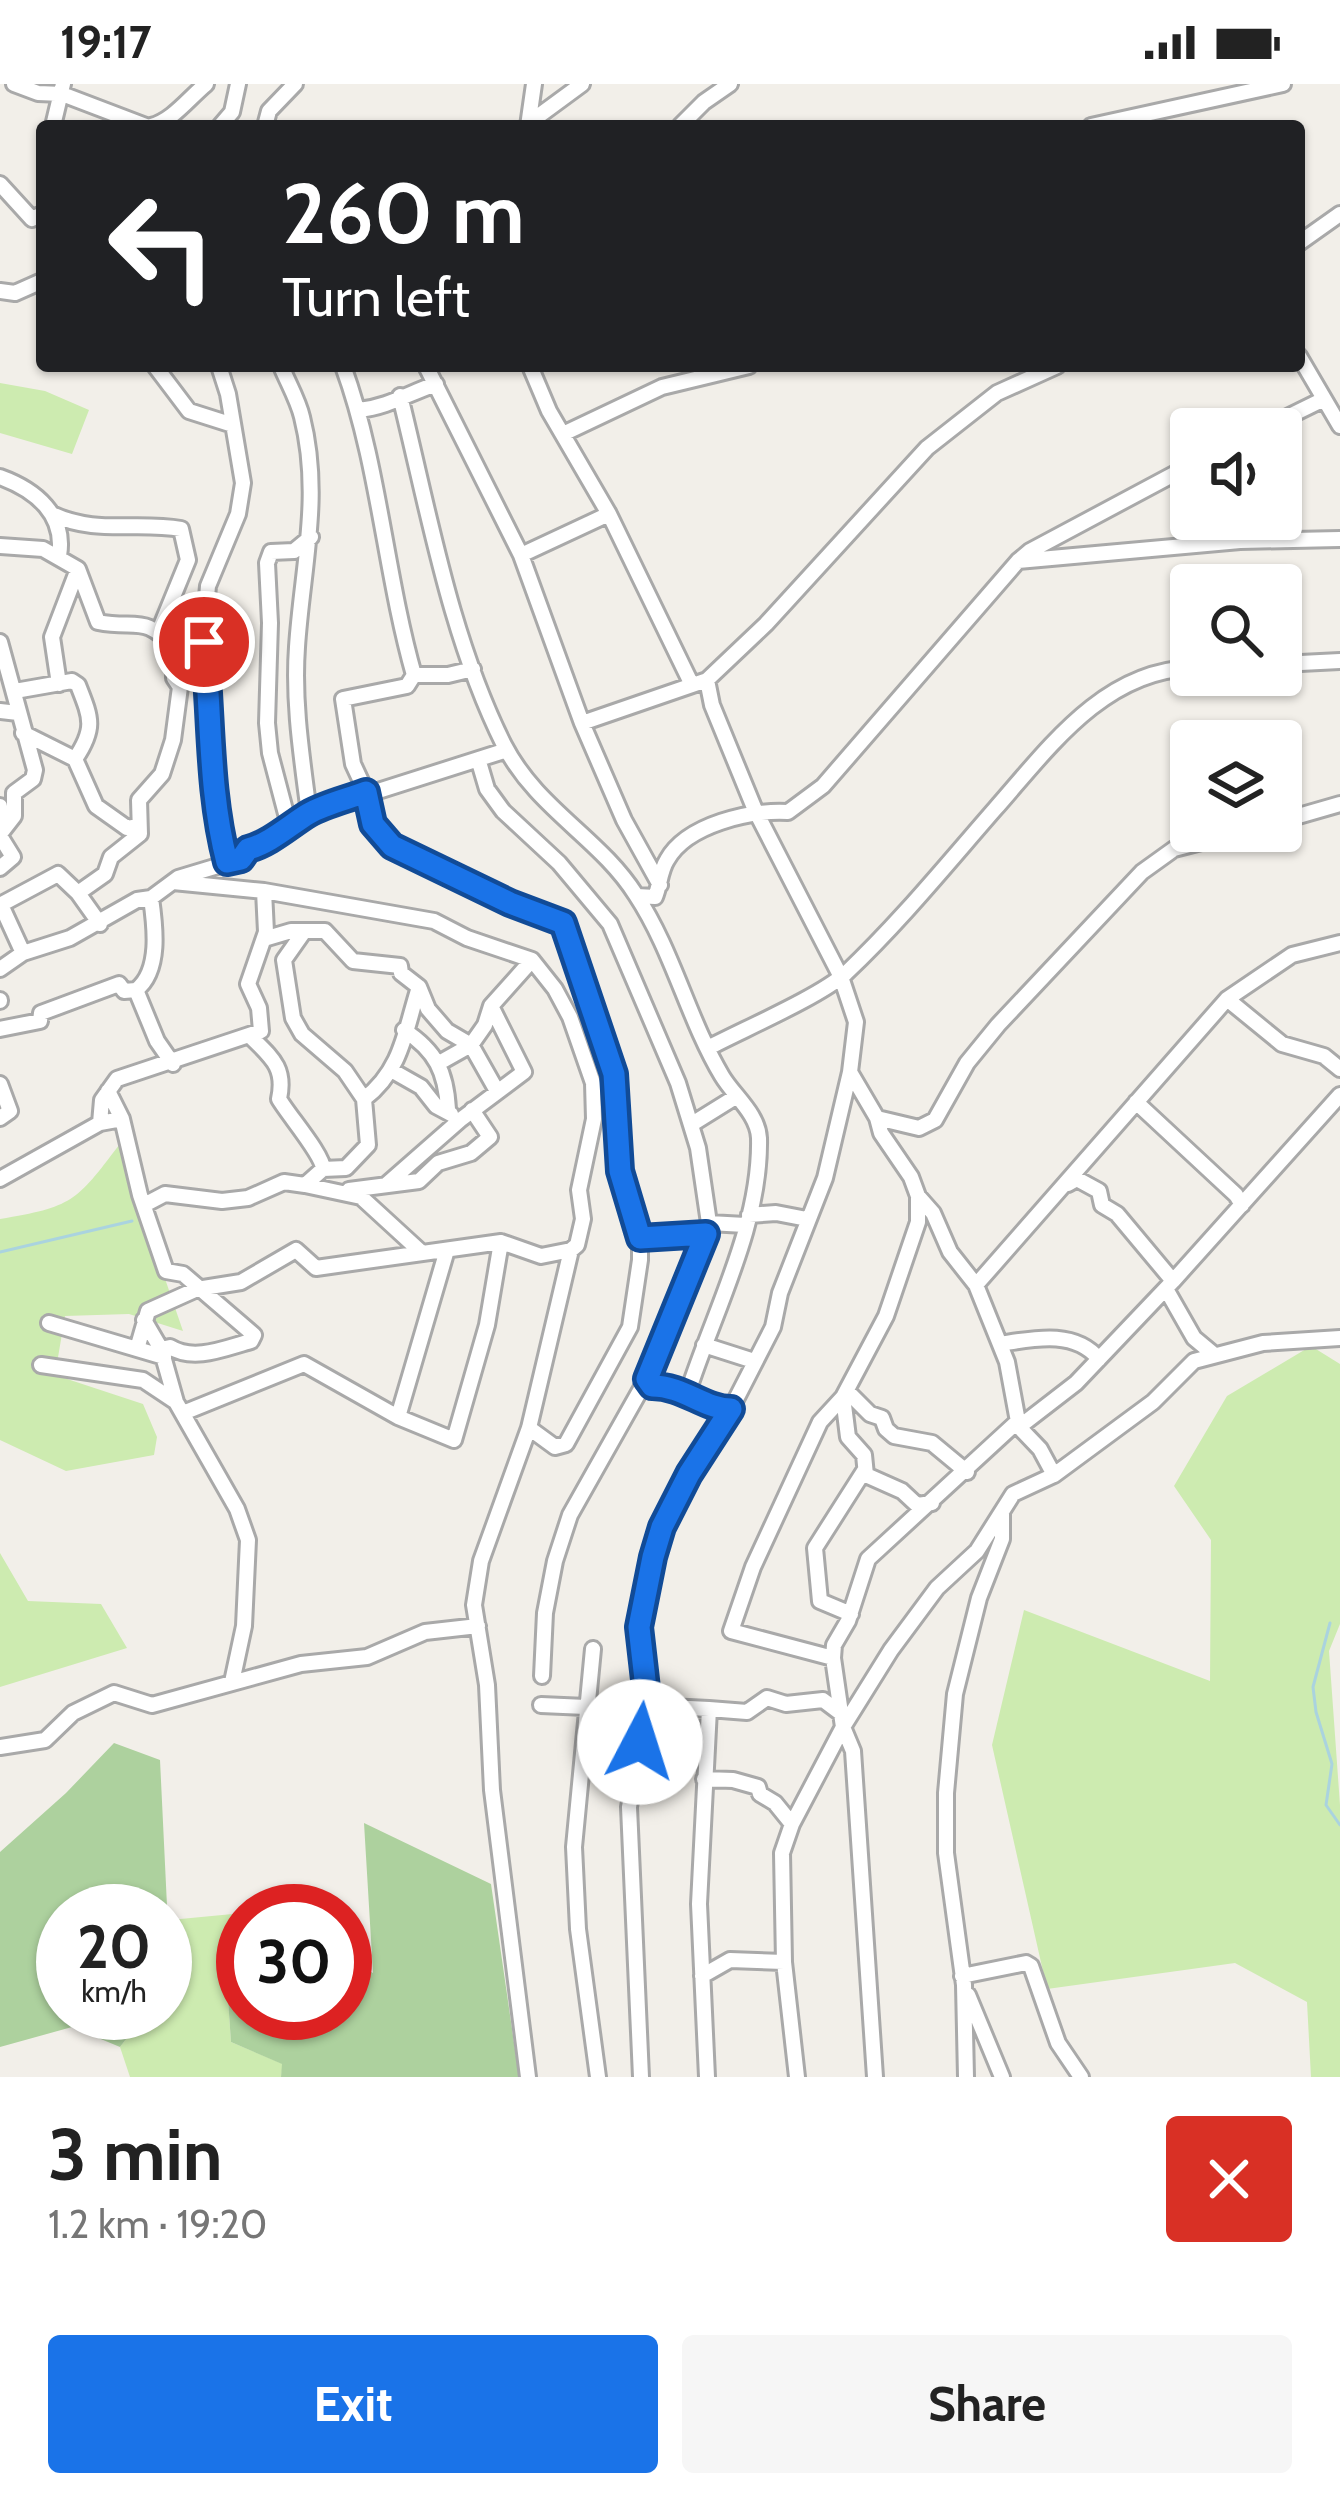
<!DOCTYPE html>
<html lang="en">
<head>
<meta charset="utf-8">
<style>
	:root { --surface:#fff; --page:#f6f6f6; --text:#222; --muted:#767676; --accent:#1a73e8 }
	body { margin:0; font-family:Cabin,sans-serif; background:var(--page); color:var(--text); height:100vh; display:flex; flex-direction:column; font-size:45px; white-space:nowrap }
	* { box-sizing:border-box; margin:0 }
	p { font-size:39px; color:var(--muted) }
	.icon { flex:none; width:66px; height:66px; fill:none; stroke:currentColor; stroke-width:2; stroke-linecap:round; stroke-linejoin:round }
	.map { position:relative; height:1993px; overflow:hidden }
	.details { display:flex; flex-direction:column; background:var(--surface); flex:1 }
	.details>* { flex:none }
	.top-card { position:absolute; left:36px; top:36px; width:1269px; height:252px; border-radius:12px; box-shadow:0 3px 9px #0004; background:#202124; color:#fff; overflow:hidden }
	.fabs { position:absolute; left:1170px; top:324px; display:grid; gap:24px }
	.fabs a { display:grid; place-items:center; width:132px; height:132px; border-radius:12px; background:var(--surface); box-shadow:0 3px 9px #0004; font-size:60px }
	.speed { position:absolute; left:36px; top:1800px; display:flex; gap:24px; font-size:60px; font-weight:700; text-align:center }
	.speed>* { display:grid; place-content:center; width:156px; height:156px; border-radius:50%; background:var(--surface); box-shadow:0 3px 9px #0004; line-height:1 }
	.speed small { font-size:30px; font-weight:400 }
	.speed .limit { border:18px solid #d22; background:#fff; color:#111 }
	.pin { position:absolute; display:grid; place-items:center; width:102px; height:102px; color:#fff; margin:-51px; border:6px solid #fff; border-radius:50%; box-shadow:0 3px 12px #0007 }
	.me { position:absolute; width:132px; margin:-66px; rotate:5deg; stroke-linejoin:round; filter:drop-shadow(0 0 9px #0008) }
	.turn { display:flex; align-items:center; gap:42px; height:252px; padding:0 48px; font-size:54px }
	.turn .icon { width:156px; height:156px; stroke-width:2.5 }
	.turn b { display:block; font-size:84px; line-height:102px }
	.round { display:grid; place-items:center; flex:none; width:126px; height:126px; border-radius:12px; background:var(--page) }
	.summary { display:flex; align-items:center; justify-content:space-between; height:204px; padding:0 48px }
	h1 { font-size:72px; font-weight:800; line-height:90px }
	.action { display:flex; gap:24px; margin-top:auto; padding:24px 48px }
	.action a { flex:1; height:138px; border-radius:12px; background:var(--accent); color:#fff; font-size:48px; font-weight:800; line-height:138px; text-align:center }
	.action a+a { background:var(--page); color:var(--text) }
	.status { display:flex; justify-content:space-between; align-items:center; height:84px; padding:0 60px; background:var(--surface); direction:ltr }
	.status svg { height:33px; fill:currentColor }
	.map>svg:first-child { display:block }
</style>
</head>
<body>
<div class="status"><b>19:17</b><svg viewBox="0 0 49 12"><path d="M0 12V9h3v3zM5 12V6h3v6zM10 12V3h3v9zM15 12V0h3v12zM26 1h20v11H26zM47 4h2v5h-2z"/></svg></div>
<div class="map">
<svg width="1340" height="1993" viewBox="0 0 1340 1993">
	<rect width="100%" height="100%" fill="#f2efe9"/>
	<!-- grass -->
	<path fill="#cdebb0" d="M0,299L45,307L89,326L72,370L0,349Z
		M119,1061L183,1247L129,1230L65,1232L55,1291L143,1320L157,1353L154,1371L66,1387L0,1356V1135C72,1123 76,1118 119,1061Z
		M1311,1262L1340,1280V1540L1329,1567L1340,1721V1993H1311L1307,1918L1235,1879L1047,1905L992,1661L1024,1526L1210,1597L1211,1456L1174,1402L1227,1312Z
		M0,1469L28,1517L101,1520L127,1564L0,1603Z
		M243,1829V1844L224,1859L231,1958L283,1980L281,1993H130L120,1963L146,1929H165V1911L171,1905L170,1836Z"/>
	<!-- forest -->
	<path fill="#add19e" d="M114,1659L160,1676L171,1905L165,1911V1827H63V1929H146L120,1963L72,1943L0,1963V1768L66,1709Z
		M364,1739L491,1800L519,1993H281L282,1980L231,1958L224,1859L243,1844V1929H345V1873L373,1889Z"/>
	<g fill="none" stroke-linecap="round" stroke-linejoin="round">
		<!-- stream -->
		<path stroke="#aad3df" stroke-width="3" d="M0,1168L132,1137
			M1330,1539L1313,1603L1316,1628L1332,1680L1326,1721L1340,1741"/>
		<!-- minor casing -->
		<g stroke="#a9a9a9" stroke-width="20">
			<path id="minor" d="M14,0L38,9L62,10L146,42
				M529,39L582,0
				M53,42L63,0
				M151,42C172,37 188,15 206,0
				M220,42L232,28L238,0
				M265,42L269,27L295,0
				M528,42L534,0
				M680,42L704,18L730,0
				M1091,42L1283,0
				M0,100L32,135L42,130
				M1299,159L1340,130
				M0,207L15,209L42,197
				M1299,272L1340,342
				M155,282L189,327L233,341
				M219,282L228,310L243,399L238,430L208,502L205,536L210,679L217,739L227,778
				M281,282C288,299 298,316 302,333C322,412 302,485 297,563C293,619 302,674 309,729
				M343,282C379,380 385,489 414,591
				M426,282L521,471L582,639L624,736L660,801
				M530,282L549,327L609,430L692,601
				M400,312C429,429 450,553 504,661C537,725 600,754 636,811C673,867 688,935 722,992C734,1012 758,1030 759,1054C761,1141 714,1227 688,1308
				M359,326C388,323 409,309 436,300
				M1263,345L1322,316
				M565,349L662,303L749,282
				M0,393C36,406 66,431 59,472
				M52,430C96,451 136,437 181,445L188,476L159,547
				M0,462L43,465L78,485L98,538C136,546 144,529 175,565L204,558
				M521,471L609,430
				M1018,477L1240,457L1340,455
				M0,558L35,686L33,695L14,709V732L0,750
				M1281,580L1340,577
				M473,585L448,591H414L407,602L343,615L353,680L366,708L378,749L416,774L563,840L614,990L619,1087L640,1154V1176L630,1243L566,1360L555,1363L529,1344
				M59,600L52,553L78,485
				M15,607L72,597L78,601C91,634 96,644 75,675
				M0,627L18,629
				M582,639L707,596L766,540L927,364L997,309L1057,282
				M23,649L75,675L96,722L127,744L139,742
				M479,678L487,705L503,727L559,779L610,840L678,999L698,1064L709,1139L659,1273L570,1431L555,1477L545,1529L542,1592
				M0,722V732
				M1281,737L1340,720
				M290,745L270,669L267,639L270,539L267,479L271,468L294,467L311,453
				M0,752L13,773L0,784
				M173,798L264,807L434,837L467,854L532,876L555,905L570,933L593,999L594,1035L579,1106L583,1135L577,1161L571,1166L529,1344L481,1477L474,1521L487,1601L492,1706L528,1993
				M78,809L105,790L111,773L140,750L139,716L162,690L173,656L180,603L174,594L175,565
				M637,812L655,813C660,801 660,787 667,776C687,740 751,726 788,728L823,702L1018,477L1030,467L1191,381
				M0,821L58,790L78,809L100,840
				M1,821L23,869
				M303,849L284,876L293,934L302,950L345,987L364,1015L368,1061L346,1084L323,1085L305,1101
				M264,855L291,847H325L353,877L400,882L401,889L419,903L428,925L447,947L471,961L497,1007
				M0,885L23,869L70,854L137,816L151,814L178,794L241,775L248,765C263,761 297,740 309,729L507,666
				M136,906C161,887 155,842 151,814
				M136,906L157,957L173,980
				M1227,915L1282,960L1324,972L1340,985
				M0,916V917
				M0,945L40,937L41,929L119,900L124,907L136,906
				M404,946C436,967 446,988 448,1025
				M249,951C271,973 286,983 279,1015C289,1032 323,1071 323,1085
				M708,964C744,945 819,913 846,889C899,839 947,780 995,725C1048,665 1103,587 1191,584
				M439,979L471,961L485,941L491,922L532,876
				M391,986L421,1003L436,1022L451,1030
				M850,988L877,1034L881,1049L911,1093L918,1112V1138L886,1232L843,1313L820,1338L753,1483L731,1547L833,1574L843,1643L853,1667L875,1993
				M0,1000L10,1027L0,1034
				M108,1007L122,1035L140,1111L166,1187L183,1190L254,1251L251,1257C225,1264 194,1278 170,1263L161,1265
				M364,1015C402,986 405,947 419,903
				M1136,1018L1236,1111L1242,1121
				M877,1034L919,1044L935,1036L967,979L998,941L1142,788L1174,765L1244,747
				M100,1039L102,1016L117,995L261,947L259,924L248,900L266,848L264,807
				M692,1040L737,1012
				M0,1095L100,1039L122,1035
				M387,1100L460,1036L524,988L491,922
				M1068,1100L1077,1095L1099,1107L1102,1121L1117,1130L1173,1197
				M349,1106L419,1097L438,1079L471,1069L490,1053L472,1026
				M918,1112L933,1129L950,1168L976,1201L1007,1278L1019,1343L1040,1365L1054,1391
				M146,1120L165,1110L222,1117L248,1114L284,1098L305,1101L361,1113L421,1168
				M749,1131L776,1129L807,1135
				M709,1139L745,1141
				M640,1154L706,1151
				M976,1201L1227,915L1292,871L1340,859
				M1166,1205L1194,1254L1212,1269
				M144,1236L161,1265L176,1318L237,1425L248,1456L244,1542L232,1598
				M49,1239L164,1273
				M1000,1260C1032,1255 1074,1245 1099,1275
				M704,1261L754,1277
				M137,1265L148,1227L197,1205L241,1198L296,1166L316,1184L501,1158L541,1172L571,1166
				M41,1281L143,1296L176,1318
				M647,1295L653,1302C682,1302 703,1325 731,1325
				M847,1307L870,1330L882,1334L886,1345L894,1352L932,1359L967,1388
				M843,1313L848,1353L864,1371L866,1391L902,1407L917,1421L932,1419
				M183,1329L304,1280L398,1333L454,1356L487,1241L501,1158
				M398,1333L447,1166
				M1019,1343L1076,1299L1173,1197L1340,1011
				M851,1530L820,1517L815,1464L864,1387
				M593,1565L574,1763L578,1845L598,1993
				M833,1574L834,1561L848,1537L868,1475L1017,1338
				M541,1621L586,1623
				M648,1622L709,1625L699,1820L707,1993
				M709,1625L747,1628L767,1614L786,1620L823,1616L843,1631
				M0,1663L45,1656L73,1629L114,1609L152,1621L301,1580L367,1573L425,1548L478,1542
				M704,1695L733,1696L758,1703L760,1710L775,1719L792,1740
				M702,1892L730,1876L784,1878
				M962,1892L1026,1879L1031,1882L1058,1959L1081,1993
				M968,1911L1002,1993
				M641,1993L629,1723L648,1622L639,1543L653,1473L662,1443L689,1390L731,1325L773,1243L780,1209L825,1094L850,988L856,938L841,893L755,726L712,621L707,596
				M797,1993L784,1878L782,1769L792,1740L843,1643L891,1566L937,1504L977,1467L1013,1410L1054,1391L1153,1318L1194,1277L1263,1259L1340,1254
				M966,1993L964,1901L946,1769V1709L955,1610L979,1514L1002,1455V1430"/>
		</g>
		<!-- minor -->
		<use href="#minor" stroke="#fff" stroke-width="14"/>
	</g>
	<g fill="none" stroke-linecap="round" stroke-linejoin="round">
		<!-- route casing -->
		<g stroke="#114b97" stroke-width="30">
			<path id="route" d="M204,558C212,632 208,705 227,778L241,775L248,765C269,760 290,741 308,730C325,720 348,715 366,708L373,740L392,762L510,819L563,839L614,990L620,1087L640,1154L706,1150L647,1295L652,1302C684,1302 704,1325 731,1325L689,1390L662,1443L653,1473L639,1543L648,1622L640,1658"/>
		</g>
		<!-- route -->
		<use href="#route" stroke="#1a73e8" stroke-width="21"/>
	</g>
</svg>
<div class="fabs">
<a><svg class="icon" aria-label="sound" viewBox="0 0 24 24"><path d="M4 9h4l5-4v14l-5-4H4zM17 9q2 3 0 6"/></svg></a>
<a><svg class="icon" aria-label="search" viewBox="0 0 24 24"><circle cx="10" cy="10" r="6"/><path d="M15 15l6 6"/></svg></a>
<a><svg class="icon" aria-label="layers" viewBox="0 0 24 24"><path d="M12 4l9 5-9 5-9-5zM3 14l9 5 9-5"/></svg></a>
</div>
<div class="speed"><div>20<small>km/h</small></div><div class="limit">30</div></div>
<div class="pin" style="left:204px;top:558px;background:#d93025"><svg class="icon" aria-label="arrive" viewBox="0 0 24 24"><path d="M6 21V4h12l-3 4 3 4H6"/></svg></div>
<svg class="me" style="left:640px;top:1658px" viewBox="-20 -20 40 40"><circle r="19" fill="#fff"/><path d="M0-13L10 11 0 6-10 11z" fill="#1a73e8"/></svg>
<div class="top-card">
<div class="turn"><svg class="icon" aria-label="left" viewBox="0 0 24 24"><path d="M17 20v-9H6M10 6l-5 5 5 5"/></svg><div><b>260 m</b>Turn left</div></div>
</div>
</div>
<section class="details">
<div class="summary"><div><h1>3 min</h1><p>1.2 km · 19:20</p></div><a class="round" style="background:#d93025;color:#fff"><svg class="icon" aria-label="close" viewBox="0 0 24 24"><path d="M6 6l12 12M18 6L6 18"/></svg></a></div>
<div class="action"><a>Exit</a><a>Share</a></div>
</section>
</body>
</html>
